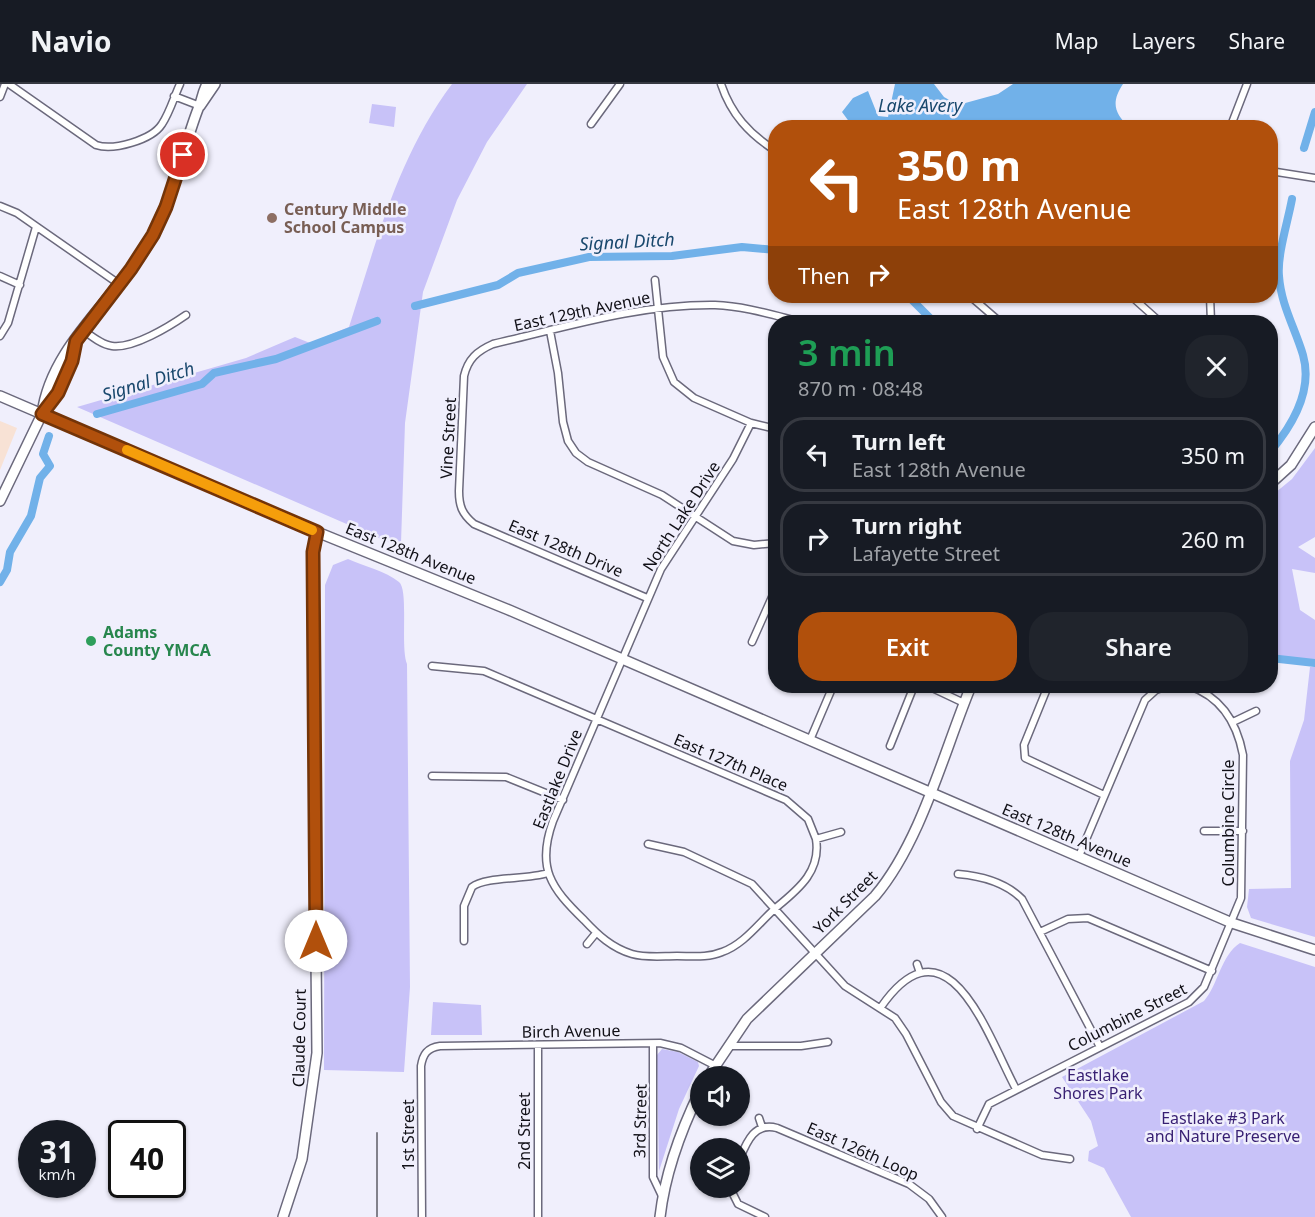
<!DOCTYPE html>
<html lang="en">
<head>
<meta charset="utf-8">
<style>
	:root { --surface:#171b24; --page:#20242c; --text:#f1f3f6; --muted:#9ea1a6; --line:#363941; --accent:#b1500c }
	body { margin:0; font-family:"Noto Sans",sans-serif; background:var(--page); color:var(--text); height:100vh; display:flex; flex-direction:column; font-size:22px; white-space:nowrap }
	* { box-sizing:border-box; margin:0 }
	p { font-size:20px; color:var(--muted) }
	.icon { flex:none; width:33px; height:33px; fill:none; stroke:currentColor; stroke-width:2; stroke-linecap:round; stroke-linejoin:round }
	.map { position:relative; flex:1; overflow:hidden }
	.sheet { position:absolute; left:768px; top:231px; width:510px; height:378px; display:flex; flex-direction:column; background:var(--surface); border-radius:24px; box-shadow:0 2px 4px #0004 }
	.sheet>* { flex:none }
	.guide { position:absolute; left:768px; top:36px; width:510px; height:183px; border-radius:24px; box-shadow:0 2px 4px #0004; background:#b1500c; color:#fff; overflow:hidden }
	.controls { position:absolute; left:690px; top:982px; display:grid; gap:12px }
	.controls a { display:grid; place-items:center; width:60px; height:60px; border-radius:50%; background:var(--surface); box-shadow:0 2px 4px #0004; font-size:30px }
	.speed { position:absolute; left:18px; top:1036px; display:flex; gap:12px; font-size:30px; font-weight:700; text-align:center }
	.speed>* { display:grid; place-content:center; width:78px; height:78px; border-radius:50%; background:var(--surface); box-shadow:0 2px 4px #0004; line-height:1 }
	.speed small { font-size:15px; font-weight:400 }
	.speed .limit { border:3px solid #111; border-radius:9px; background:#fff; color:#111 }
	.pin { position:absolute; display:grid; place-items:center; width:51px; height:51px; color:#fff; margin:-26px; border:3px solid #fff; border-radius:50%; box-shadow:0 2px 6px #0007 }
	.me { position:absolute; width:66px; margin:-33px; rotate:0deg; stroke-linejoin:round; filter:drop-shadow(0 0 4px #0008) }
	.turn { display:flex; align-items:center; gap:21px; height:126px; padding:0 30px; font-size:27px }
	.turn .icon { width:78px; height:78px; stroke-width:2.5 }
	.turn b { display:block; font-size:42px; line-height:51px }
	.then { display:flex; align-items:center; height:57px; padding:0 30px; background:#0003; gap:12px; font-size:22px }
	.round { display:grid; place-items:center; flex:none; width:63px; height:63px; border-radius:24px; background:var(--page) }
	.headline { display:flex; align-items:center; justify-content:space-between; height:102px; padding:0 30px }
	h1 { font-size:36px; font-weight:600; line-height:45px; color:#1e9e55 }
	.primary-button { display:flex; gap:12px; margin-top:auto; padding:12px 30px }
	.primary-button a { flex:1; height:69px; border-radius:24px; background:var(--accent); color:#fff; font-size:24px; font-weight:600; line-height:69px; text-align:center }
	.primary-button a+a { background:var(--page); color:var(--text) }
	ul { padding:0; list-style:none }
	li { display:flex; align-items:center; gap:18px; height:75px; margin:0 12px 9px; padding:0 18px; border:3px solid var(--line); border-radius:24px }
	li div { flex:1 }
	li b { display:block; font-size:22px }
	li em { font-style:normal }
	header { display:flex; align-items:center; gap:36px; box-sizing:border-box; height:84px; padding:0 30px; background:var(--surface); border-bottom:2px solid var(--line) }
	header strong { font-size:28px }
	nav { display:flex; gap:33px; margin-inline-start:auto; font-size:21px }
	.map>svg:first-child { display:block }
</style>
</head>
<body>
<header>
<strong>Navio</strong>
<nav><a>Map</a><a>Layers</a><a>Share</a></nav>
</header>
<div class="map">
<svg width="1315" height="1133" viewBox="0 0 1315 1133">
	<rect width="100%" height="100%" fill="#f0effc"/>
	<!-- industrial -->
	<path fill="#f8e2d5" d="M0,337L17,344L0,386Z"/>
	<!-- green -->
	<path fill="#c8c2f8" d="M452,0H527L487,58L457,116L423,208L405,339L401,459L395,461L77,323L246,274L295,253L310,259L349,243C376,159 398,72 452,0Z
		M372,20L396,23L394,43L369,39Z
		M1315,364V453L1298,463L1315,474V489L1292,485L1300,526L1315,536V577L1271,571L1270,413L1292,395Z
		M348,475C363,482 386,487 399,498C409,506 400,563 407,580L410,903L404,988L324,986L325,501L333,481Z
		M1310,583H1315V853L1251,834L1247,823L1249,805L1291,804L1290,677L1304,636Z
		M1240,859L1315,883V1133H1131L1104,1084L1088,1077L1089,1067L1098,1062L1091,1037L1062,993L1204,917C1218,901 1221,871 1240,859Z
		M433,918L481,921L482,951H431Z
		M662,965L678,968L698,978L699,982L679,1025L659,1087L657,971Z"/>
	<!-- water -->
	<path fill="#71b1e9" d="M895,0H934L944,13L958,21L998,10L1013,0H1123C1111,18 1114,29 1129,43H853L842,28L853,14L868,7L878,32L888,33Z"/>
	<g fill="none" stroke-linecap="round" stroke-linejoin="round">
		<!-- canal -->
		<path stroke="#71b1e9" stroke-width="8" d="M1304,64L1315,28
			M908,212L934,238
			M415,222L498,201L518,189L589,173L672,172L742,163L776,166
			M97,330L202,300L214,289L276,275L377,237
			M1270,368C1292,342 1313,306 1303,271C1295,244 1281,221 1279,192C1277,171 1288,137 1292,115
			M0,498L7,486L10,468L31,432L40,394L50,382L43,370L49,352
			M1270,574L1315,579"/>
		<!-- street casing -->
		<g stroke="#6b697c" stroke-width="9">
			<path id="street" d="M9,0L96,61C113,67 152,56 162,40C170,28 174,13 180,0
				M721,0C731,30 749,50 776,67
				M174,12L200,22
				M0,13L5,0
				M591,40L620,0
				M1230,44L1247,0
				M1270,87L1315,94
				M0,122L17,129L119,200
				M0,192L20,201
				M655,196L663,273L674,298L694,314L751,339L776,345
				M970,212L1000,238
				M1131,212L1160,238
				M1210,212L1211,238
				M83,246C91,252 102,261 112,262C133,265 170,242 186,231
				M550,247L558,289L563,338L568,357L576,369L588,378L662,411L733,457L754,461L776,459
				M0,252L8,239L36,143
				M751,339L733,375L661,485L553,737C536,784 551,804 584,836C598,851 612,864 632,870C646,874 662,872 677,872C692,872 708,874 722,868C745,860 760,837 778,822C800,804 821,786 816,755
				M647,514L474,440C462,430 459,422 459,407L464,292C468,275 477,267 493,260C566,243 639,220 715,221C744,222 773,231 801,238
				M752,558L776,504
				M432,582L484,587L786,716L808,735L816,755L841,748
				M928,602L964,619
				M1048,602L1024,661L1025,674L1104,711
				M1233,638L1256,627
				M810,656L833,602
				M890,662L914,602
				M432,692L506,693L563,716
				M1204,747H1243
				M648,760L684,768L752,800L845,902L895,934L906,950L941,1018L953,1032L1042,1071L1070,1075
				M1079,772L1145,616L1156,606L1167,602
				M958,790C982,792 1005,798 1022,815L1100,963
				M1040,848L1068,835L1088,834L1212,887
				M464,857V822L472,803C486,792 526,796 548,789
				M587,860L596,849
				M917,880L920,889
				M881,923C948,827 988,953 1016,1005
				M653,960V1093L662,1112
				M538,961V1133
				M728,962H801L828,958
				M759,1034L762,1043
				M977,1045L989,1020L1189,918L1204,903L1241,814L1243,671C1237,639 1222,613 1189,602
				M740,1074C747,1057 755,1038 777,1044L909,1100L929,1115L942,1133
				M730,1104L738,1120L765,1133
				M422,1133L421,982C423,970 427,964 440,962L660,959L681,964L714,981"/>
		</g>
		<!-- secondary casing -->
		<g stroke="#6b697c" stroke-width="12">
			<path id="secondary" d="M200,22L215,0
				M0,312L317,448L509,526L1232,839L1315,866
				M42,330C51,259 121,212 154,150C174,111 182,67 198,25C202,17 202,9 207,0
				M1270,400L1291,381L1315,343
				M0,417L42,330L58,309L72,277L76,258
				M708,993L747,935L875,812C921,758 944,667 971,602
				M283,1133L302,1075L317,969L313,581V468L317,448
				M660,1133C665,1089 681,1046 700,1007"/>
		</g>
		<!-- street -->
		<use href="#street" stroke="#fff" stroke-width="6"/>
		<!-- secondary -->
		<use href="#secondary" stroke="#fff" stroke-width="9"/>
		<!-- rail -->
		<path stroke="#82818b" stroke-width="2" d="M377,1133V1049"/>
	</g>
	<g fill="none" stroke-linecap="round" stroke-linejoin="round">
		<!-- route casing -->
		<g stroke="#733408" stroke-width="15">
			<path id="route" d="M183,71L166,123L153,151L131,185L76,257L72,277L58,309L42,330L317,448L313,468L316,857"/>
		</g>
		<!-- route -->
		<use href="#route" stroke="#b1500c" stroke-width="10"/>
		<!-- slow -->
		<path stroke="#f59e0b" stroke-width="10" d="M127,366L312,446"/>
	</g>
	<!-- markers -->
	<circle fill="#8d6e63" stroke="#f0effc" stroke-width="2" cx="272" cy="134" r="6"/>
	<circle fill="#2e9e5b" stroke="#f0effc" stroke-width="2" cx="91" cy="557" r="6"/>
	<g text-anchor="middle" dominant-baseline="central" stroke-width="5" stroke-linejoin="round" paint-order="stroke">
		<!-- education labels -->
		<g font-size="16" font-weight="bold" fill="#785e54" stroke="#f0effc" text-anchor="start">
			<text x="284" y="125">Century Middle<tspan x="284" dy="18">School Campus</tspan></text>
		</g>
		<!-- street labels -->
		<g font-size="16" fill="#111017" stroke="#f0effc">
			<text transform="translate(582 227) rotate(-12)">East 129th Avenue</text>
			<text transform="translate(448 354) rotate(-87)">Vine Street</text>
			<text transform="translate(681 432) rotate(-57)">North Lake Drive</text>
			<text transform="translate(566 464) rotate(23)">East 128th Drive</text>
			<text transform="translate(411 469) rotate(22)">East 128th Avenue</text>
			<text transform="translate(731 678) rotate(23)">East 127th Place</text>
			<text transform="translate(557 695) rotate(-68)">Eastlake Drive</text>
			<text transform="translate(1228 739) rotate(-90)">Columbine Circle</text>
			<text transform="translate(1067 751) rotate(23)">East 128th Avenue</text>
			<text transform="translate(845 818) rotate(-45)">York Street</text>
			<text transform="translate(1127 933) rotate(-27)">Columbine Street</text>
			<text transform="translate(571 947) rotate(-1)">Birch Avenue</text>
			<text transform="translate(299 954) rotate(-89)">Claude Court</text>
			<text transform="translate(640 1037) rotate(-89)">3rd Street</text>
			<text transform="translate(524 1047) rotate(-90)">2nd Street</text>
			<text transform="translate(408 1051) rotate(-90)">1st Street</text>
			<text transform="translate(863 1067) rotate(24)">East 126th Loop</text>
		</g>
		<!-- leisure labels -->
		<g font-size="16" font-weight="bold" fill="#27864d" stroke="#f0effc" text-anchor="start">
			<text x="103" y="548">Adams<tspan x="103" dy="18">County YMCA</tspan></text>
		</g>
		<!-- park labels -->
		<g font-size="16" fill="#371f72" stroke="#f0effc">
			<text x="1098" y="991">Eastlake<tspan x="1098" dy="18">Shores Park</tspan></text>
			<text x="1223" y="1034">Eastlake #3 Park<tspan x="1223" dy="18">and Nature Preserve</tspan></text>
		</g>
		<!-- water labels -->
		<g font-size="18" font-style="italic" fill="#19486d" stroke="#f0effc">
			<text x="920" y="21">Lake Avery</text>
			<text transform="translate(627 157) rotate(-3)">Signal Ditch</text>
			<text transform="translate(148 297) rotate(-17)">Signal Ditch</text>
		</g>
	</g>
</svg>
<div class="controls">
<a><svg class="icon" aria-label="sound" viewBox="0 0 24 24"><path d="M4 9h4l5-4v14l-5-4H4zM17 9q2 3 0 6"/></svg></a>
<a><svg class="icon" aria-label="layers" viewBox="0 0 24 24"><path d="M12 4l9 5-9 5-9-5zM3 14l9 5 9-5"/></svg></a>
</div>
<div class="speed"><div>31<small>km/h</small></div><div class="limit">40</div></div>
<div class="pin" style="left:183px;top:71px;background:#d93025"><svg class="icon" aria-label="arrive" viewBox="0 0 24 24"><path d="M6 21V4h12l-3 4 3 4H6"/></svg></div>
<svg class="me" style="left:316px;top:857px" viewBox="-20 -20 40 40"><circle r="19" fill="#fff"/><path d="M0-13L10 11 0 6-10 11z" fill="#b1500c"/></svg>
<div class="guide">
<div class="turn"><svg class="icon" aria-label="left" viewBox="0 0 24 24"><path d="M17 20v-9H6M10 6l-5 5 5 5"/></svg><div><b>350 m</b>East 128th Avenue</div></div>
<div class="then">Then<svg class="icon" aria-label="right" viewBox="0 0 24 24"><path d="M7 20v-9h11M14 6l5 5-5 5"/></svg></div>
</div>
<section class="sheet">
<div class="headline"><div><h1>3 min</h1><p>870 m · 08:48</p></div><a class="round"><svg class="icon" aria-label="close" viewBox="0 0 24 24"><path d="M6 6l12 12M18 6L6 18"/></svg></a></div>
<ul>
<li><svg class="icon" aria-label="left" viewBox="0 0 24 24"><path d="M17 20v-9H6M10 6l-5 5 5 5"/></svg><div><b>Turn left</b><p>East 128th Avenue</p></div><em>350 m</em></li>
<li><svg class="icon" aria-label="right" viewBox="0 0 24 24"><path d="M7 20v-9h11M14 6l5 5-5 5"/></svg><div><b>Turn right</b><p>Lafayette Street</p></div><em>260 m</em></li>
</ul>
<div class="primary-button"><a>Exit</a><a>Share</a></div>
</section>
</div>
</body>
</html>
